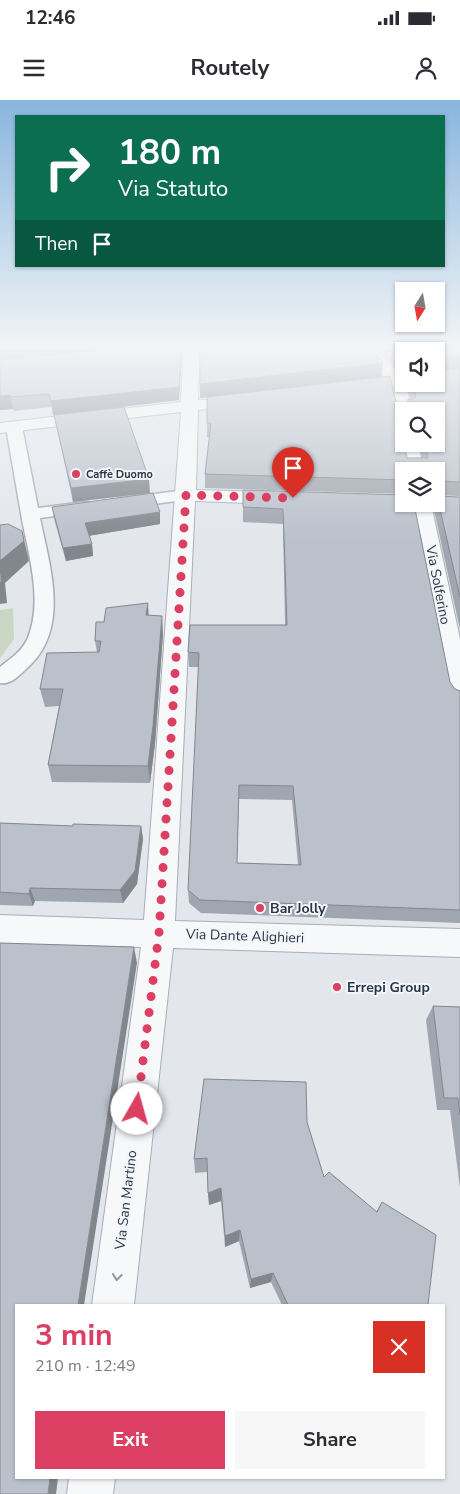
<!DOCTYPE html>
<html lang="en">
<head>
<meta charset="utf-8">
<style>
	:root { --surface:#fff; --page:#f7f7f7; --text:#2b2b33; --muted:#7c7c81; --accent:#db3f61 }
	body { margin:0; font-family:"Nunito Sans",sans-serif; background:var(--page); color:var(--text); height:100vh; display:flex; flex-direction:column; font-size:19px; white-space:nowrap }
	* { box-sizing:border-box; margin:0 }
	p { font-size:16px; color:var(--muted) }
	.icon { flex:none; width:28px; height:28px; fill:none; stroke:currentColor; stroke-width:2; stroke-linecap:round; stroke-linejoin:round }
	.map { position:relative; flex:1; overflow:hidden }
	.drawer { position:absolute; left:15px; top:1204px; width:430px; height:175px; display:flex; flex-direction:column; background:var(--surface); border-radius:0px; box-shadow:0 1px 4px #0004 }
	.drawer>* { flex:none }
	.hud { position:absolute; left:15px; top:15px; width:430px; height:152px; border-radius:0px; box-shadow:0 1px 4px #0004; background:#0b6e4f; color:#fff; overflow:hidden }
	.needle { width:32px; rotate:191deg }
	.buttons { position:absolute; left:395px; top:182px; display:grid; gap:10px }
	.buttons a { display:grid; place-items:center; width:50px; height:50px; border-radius:0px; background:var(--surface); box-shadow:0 1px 4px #0004; font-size:25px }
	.pin { position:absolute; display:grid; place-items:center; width:42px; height:42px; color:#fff; margin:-51px -21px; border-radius:50% 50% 50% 0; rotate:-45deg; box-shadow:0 0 5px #0007 }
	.pin .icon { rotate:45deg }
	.me { position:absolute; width:55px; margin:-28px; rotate:7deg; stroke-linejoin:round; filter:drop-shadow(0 0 4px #0008) }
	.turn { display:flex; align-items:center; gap:18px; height:105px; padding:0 20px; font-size:22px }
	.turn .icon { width:65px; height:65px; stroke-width:2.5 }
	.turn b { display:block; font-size:35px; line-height:42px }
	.then { display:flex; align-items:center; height:48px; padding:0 20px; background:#0003; gap:10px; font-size:19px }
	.round { display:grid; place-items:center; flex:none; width:52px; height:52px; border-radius:0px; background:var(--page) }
	.head { display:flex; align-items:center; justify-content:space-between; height:85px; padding:0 20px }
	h1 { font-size:30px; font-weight:700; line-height:38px; color:var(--accent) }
	.primary-button { display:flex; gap:10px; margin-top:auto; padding:10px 20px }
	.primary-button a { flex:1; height:58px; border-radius:0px; background:var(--accent); color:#fff; font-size:20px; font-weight:700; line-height:58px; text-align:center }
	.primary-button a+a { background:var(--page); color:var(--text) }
	.status { display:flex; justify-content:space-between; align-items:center; height:35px; padding:0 25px; background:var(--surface); direction:ltr }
	.status svg { height:14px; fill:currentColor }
	header { display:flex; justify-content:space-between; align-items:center; height:65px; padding:0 20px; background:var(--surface); font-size:22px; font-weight:700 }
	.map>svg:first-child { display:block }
</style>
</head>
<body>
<div class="status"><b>12:46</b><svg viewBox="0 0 49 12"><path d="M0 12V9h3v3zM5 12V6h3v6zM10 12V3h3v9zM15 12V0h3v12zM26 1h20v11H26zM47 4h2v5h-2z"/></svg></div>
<header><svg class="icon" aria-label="menu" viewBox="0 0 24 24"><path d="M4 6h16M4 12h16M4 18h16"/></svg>Routely<svg class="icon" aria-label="person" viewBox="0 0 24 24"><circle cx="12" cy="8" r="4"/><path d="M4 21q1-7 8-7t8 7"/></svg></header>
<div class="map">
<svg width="460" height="1394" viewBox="0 0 460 1394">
	<rect width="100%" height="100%" fill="#e3e7ec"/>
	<!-- green -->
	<path fill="#cad7c4" d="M13,508L14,539L0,558V510Z"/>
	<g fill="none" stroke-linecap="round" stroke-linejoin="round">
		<!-- pedestrian casing -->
		<g stroke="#a7aeb7" stroke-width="3">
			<path id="pedestrian" d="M14,322L20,324L22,327L38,408L85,402L91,403L94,407L91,411L85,412L40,418C50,468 71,530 26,569C19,576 10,585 0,583V567C10,559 21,552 27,540C44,501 28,454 21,414C16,385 11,356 6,327L8,324Z
				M186,390L192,391L195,395L192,399L123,408L117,407L114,403L117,399L123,398Z"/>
		</g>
		<!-- minor casing -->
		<g stroke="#a7aeb7" stroke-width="2">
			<path id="minor" d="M184,245H200L198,300H213L215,304L213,308L198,310L196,390L280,392L287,394L290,398L287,402L280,404L195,401L175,821L460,829V857L173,848L134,1205H92L141,847L0,843V815L144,820L181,312L0,333V323L181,302Z
				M356,245H372L401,276H404V284H410L406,285L412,311H404V320L398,319L395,315L390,288L354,292L348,290L346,287L348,284L385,278Z
				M404,340V344H418L424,371H406L400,344Z
				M411,404H431L460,539V605L451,602L448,596Z
				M69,1378H115L113,1394H67Z"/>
		</g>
		<!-- pedestrian -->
		<use href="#pedestrian" fill="#f7f8fa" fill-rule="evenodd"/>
		<!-- minor -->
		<use href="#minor" fill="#f7f8fa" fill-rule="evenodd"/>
	</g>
	<!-- wall -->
	<path fill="#a0a6af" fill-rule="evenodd" d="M0,245L182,255L179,300L53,315L52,307L13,311V309L0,310Z
		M200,245L381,277L218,296L396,302L400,307H407L408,299H411L408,286L409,284H436L404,251V274H402L374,245H460V396L436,395V371H404V394L205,388V374L209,337H207V297L200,298ZM404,311L436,344H418L422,358H407L403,339Z
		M54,315L150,393L73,402Z
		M243,390L404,395L450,582L455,589L460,591V823L201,813L189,803L188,790L199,567H189L188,552L285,525L283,424L243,422ZM239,699L292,700L298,765L237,763Z
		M437,396L460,397V530L434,410Z
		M52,407L160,424L89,436L92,444L93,456L66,461L54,419Z
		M149,516L163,534L155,644L150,683L52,682L48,665L59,606L45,607L40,589L97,552L95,541L104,522Z
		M0,723L73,726H141L143,739L137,784L123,803L35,801L33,806L0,805Z
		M433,906L460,907V1088L450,1010H437L426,920Z
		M307,1022L324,1077L376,1112L382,1102L428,1205H282L271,1182L250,1188L239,1141L225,1147L221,1101L209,1105L207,1072L195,1073L194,1059Z"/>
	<!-- shaded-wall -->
	<path fill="#82878e" d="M16,245H148L0,261V247Z
		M182,245V255L179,300L53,315L51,301Z
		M460,255V268L436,272L437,258Z
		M383,263L381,277L200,298V284Z
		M10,295L13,309L0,310V296Z
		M404,326V338L399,343L401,329Z
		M149,379L150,393L73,402L71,388Z
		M160,412V424L87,436L85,423Z
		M22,431L29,461L5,483L7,503L0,504V461Z
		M92,444L93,456L66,461L63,448Z
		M148,503L149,521L146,515Z
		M162,516L163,534L155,644L150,683L148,666Z
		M141,726L143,739L137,784L123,803L120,790Z
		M30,788L35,801L33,806L29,794Z
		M134,847L137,863L84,1205H78Z
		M221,1088V1101L209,1105L208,1093Z
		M240,1130L239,1141L225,1147V1136Z
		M273,1173L271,1182L250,1188L251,1179Z
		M50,1378H58L56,1394H48Z"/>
	<!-- building -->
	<path fill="#bac1cb" stroke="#82878e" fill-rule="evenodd" d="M0,245H16L0,247Z
		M147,245H181L179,287L51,301L49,294L10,297V295L0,296V260Z
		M200,245H368L383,263L200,284Z
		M389,245H460V255L437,258V269L439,271L460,269V382L439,381L437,388H436V371H404V380L205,374L211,323H207V297L390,276L396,302L400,307L408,308V299H414L416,297L413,284H436V251H404V260ZM404,311H436V344H425L428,358H407L401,329L404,326Z
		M124,307L149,379L71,388L54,315Z
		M243,390L404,395V404H414L450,582L455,589L460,591V810L200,800L188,790L199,553L188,552L190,525H287L283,409L243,407ZM239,685L293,686L301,765L237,763Z
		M153,393L160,412L85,423L92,444L63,448L52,407Z
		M437,396L460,397V497Z
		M8,424L22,431L24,441L0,461V425Z
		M0,468L2,482H0Z
		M148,503L146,515L162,516L153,626L148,666L48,665L63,589H40L47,553L99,552L101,541H95L96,522H104L106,508Z
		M0,723L73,726V724L141,726L135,771L120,790L30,788L29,794L0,792Z
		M0,843L134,847L78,1205H16V1378H50L48,1394H0Z
		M433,906L460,907V1015L458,998H444Z
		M204,979L306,982L307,1022L324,1077L329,1072L377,1112L382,1102L436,1135L428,1205H288L273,1173L251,1179L240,1130L225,1136L221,1088L208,1093L207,1058L194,1059Z"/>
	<!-- one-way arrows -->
	<defs><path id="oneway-chevron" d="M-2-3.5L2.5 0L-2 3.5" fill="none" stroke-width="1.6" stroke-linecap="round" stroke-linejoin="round" transform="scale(1.25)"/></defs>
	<use stroke="#9097a0" href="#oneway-chevron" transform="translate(117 1177) rotate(97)"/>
	<!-- sky -->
	<linearGradient id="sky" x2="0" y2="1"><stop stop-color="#89b6de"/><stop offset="0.56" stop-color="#f2f4f6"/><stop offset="1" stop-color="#f2f4f6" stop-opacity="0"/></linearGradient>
	<rect width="460" height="441" fill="url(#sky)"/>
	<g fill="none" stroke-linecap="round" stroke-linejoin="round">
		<!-- route -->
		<path stroke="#db3f61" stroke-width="9" stroke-dasharray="0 16.2" d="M137,1009L159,833L186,395L293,398"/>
	</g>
	<!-- markers -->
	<g fill="#db3f61" stroke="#f3f6f9" stroke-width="2">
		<circle cx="76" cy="374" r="5"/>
		<circle cx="260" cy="808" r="5"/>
		<circle cx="337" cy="887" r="5"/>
	</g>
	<g text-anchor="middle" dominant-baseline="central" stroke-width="4" stroke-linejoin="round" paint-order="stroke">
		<!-- far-poi labels -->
		<g font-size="11" font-weight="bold" fill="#293647" stroke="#f3f6f9" text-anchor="start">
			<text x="86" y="374">Caffè Duomo</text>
		</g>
		<!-- street labels -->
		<g font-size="14" fill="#293647" stroke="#f3f6f9">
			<text transform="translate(438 485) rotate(79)">Via Solferino</text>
			<text transform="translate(245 836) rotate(2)">Via Dante Alighieri</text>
			<text transform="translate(126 1100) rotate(-83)">Via San Martino</text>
		</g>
		<!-- poi labels -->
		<g font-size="14" font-weight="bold" fill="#293647" stroke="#f3f6f9" text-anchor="start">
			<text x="270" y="808">Bar Jolly</text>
			<text x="347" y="887">Errepi Group</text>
		</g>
	</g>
</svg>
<div class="buttons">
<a><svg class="needle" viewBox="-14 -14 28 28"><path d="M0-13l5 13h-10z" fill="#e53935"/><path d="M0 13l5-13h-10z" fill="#7c7c81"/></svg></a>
<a><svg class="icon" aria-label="sound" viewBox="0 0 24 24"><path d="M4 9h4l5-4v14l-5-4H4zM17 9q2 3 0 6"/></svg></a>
<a><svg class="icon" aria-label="search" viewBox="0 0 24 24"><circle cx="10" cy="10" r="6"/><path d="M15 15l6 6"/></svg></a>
<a><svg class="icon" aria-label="layers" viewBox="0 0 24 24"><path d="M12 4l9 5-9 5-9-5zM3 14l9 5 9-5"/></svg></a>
</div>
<div class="pin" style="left:293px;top:398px;background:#d93025"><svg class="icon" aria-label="arrive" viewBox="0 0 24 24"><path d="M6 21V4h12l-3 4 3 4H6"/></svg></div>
<svg class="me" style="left:137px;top:1009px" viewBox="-20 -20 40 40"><circle r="19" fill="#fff"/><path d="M0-13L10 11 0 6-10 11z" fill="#db3f61"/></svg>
<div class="hud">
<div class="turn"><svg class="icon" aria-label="right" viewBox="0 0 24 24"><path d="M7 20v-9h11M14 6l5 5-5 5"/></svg><div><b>180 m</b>Via Statuto</div></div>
<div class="then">Then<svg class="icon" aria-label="arrive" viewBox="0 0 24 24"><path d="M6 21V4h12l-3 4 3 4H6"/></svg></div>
</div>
<section class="drawer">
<div class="head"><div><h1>3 min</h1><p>210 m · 12:49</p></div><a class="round" style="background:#d93025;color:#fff"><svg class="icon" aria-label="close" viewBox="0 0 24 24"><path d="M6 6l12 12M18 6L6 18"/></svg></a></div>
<div class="primary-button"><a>Exit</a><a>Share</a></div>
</section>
</div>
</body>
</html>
